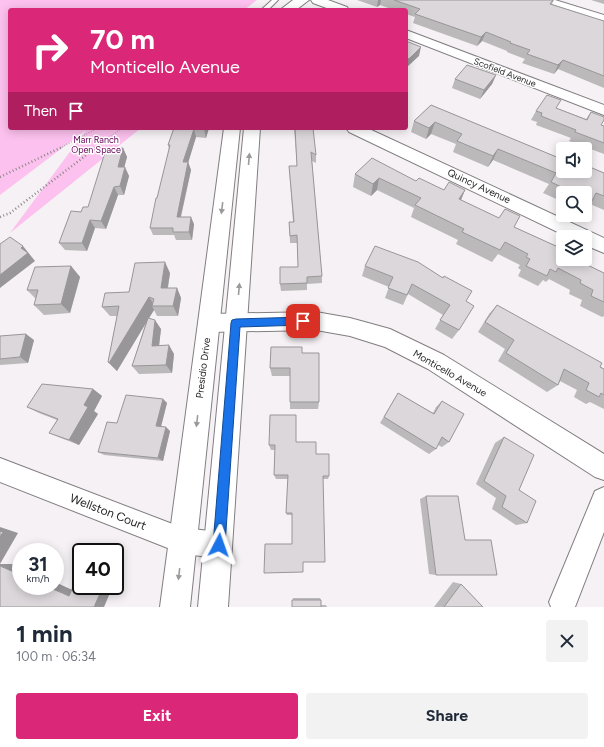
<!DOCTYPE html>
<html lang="en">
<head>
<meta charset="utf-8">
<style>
	:root { --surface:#fff; --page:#f2f2f3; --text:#1f2937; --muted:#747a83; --accent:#db2777 }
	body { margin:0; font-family:Figtree,sans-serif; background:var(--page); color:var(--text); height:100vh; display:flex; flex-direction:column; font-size:15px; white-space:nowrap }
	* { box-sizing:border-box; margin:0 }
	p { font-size:13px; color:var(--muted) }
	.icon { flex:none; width:22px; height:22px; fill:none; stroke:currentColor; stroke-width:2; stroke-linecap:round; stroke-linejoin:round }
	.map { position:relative; height:607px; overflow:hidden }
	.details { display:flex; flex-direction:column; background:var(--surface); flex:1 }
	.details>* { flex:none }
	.hud { position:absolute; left:8px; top:8px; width:400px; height:122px; border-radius:4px; box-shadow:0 2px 10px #0003; background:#db2777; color:#fff; overflow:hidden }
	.fabs { position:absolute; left:556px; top:142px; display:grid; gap:8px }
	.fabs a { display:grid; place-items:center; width:36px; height:36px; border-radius:4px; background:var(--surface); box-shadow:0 2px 10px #0003; font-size:20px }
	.speed { position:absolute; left:12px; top:543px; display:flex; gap:8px; font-size:20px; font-weight:700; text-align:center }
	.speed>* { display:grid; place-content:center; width:52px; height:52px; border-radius:50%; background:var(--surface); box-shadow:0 2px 10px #0003; line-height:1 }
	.speed small { font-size:10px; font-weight:400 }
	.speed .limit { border:2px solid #111; border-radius:6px; background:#fff; color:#111 }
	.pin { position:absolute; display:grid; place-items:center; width:34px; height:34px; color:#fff; margin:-17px; border-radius:8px; box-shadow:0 2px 6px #0006 }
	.me { position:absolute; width:44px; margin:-22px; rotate:4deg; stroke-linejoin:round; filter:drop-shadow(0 0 3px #0008) }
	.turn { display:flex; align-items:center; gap:14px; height:84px; padding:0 16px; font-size:18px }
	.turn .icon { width:52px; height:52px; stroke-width:2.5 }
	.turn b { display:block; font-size:28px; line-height:34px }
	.then { display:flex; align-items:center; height:38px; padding:0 16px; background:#0003; gap:8px; font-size:15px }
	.round { display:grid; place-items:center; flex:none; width:42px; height:42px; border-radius:4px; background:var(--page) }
	.headline { display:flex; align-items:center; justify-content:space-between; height:68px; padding:0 16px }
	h1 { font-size:24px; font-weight:700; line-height:30px }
	.primary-button { display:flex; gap:8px; margin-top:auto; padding:8px 16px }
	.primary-button a { flex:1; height:46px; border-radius:4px; background:var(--accent); color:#fff; font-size:16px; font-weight:700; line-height:46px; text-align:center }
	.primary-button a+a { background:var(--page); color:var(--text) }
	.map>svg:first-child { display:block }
</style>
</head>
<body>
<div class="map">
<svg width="604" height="607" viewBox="0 0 604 607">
	<rect width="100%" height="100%" fill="#f5f1f4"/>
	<!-- green -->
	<path fill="#fcc1ee" d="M0,0H257L244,10H10V128H141L10,233L86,130L0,195Z"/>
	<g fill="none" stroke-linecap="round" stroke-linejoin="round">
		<!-- service casing -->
		<g stroke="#827e81" stroke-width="2">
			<path id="service" d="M272,0H278L268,10H261Z"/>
		</g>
		<!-- minor casing -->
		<g stroke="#827e81" stroke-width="2">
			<path id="minor" d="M311,0H328L347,7L349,10H332L313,3Z
				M537,0H555L604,15V23L539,3Z
				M406,30L604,105V115L406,38Z
				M346,128H367L604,238V253L585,245V237H568L349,132Z
				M316,312L350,318L390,329L444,355L604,454V480L595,477L428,369L385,347L350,336L316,330L209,332L202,329L199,323L202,317L209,314Z
				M0,458L183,528L219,532L228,536L232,545L228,554L219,558L183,554L0,482Z
				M604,487V532L575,607H551L549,602L595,491Z"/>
		</g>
		<!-- tertiary casing -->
		<g stroke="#827e81" stroke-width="2">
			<path id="tertiary" d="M293,0H309L296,10H280Z
				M224,128H240L190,607H160Z
				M244,128H260L228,607H198Z"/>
		</g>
		<!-- path-far1 -->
		<path stroke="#8b898b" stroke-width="1.5" stroke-dasharray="0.5 2" stroke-linecap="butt" d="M60,148L98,128
			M95,148L122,128"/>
		<!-- path -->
		<path stroke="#8b898b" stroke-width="2.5" stroke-dasharray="1 2.5" stroke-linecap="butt" d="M0,177L62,147
			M0,217L10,213L97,147"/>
		<!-- service -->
		<use href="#service" fill="#fff" fill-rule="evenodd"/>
		<!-- minor -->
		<use href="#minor" fill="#fff" fill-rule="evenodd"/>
		<!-- tertiary -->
		<use href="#tertiary" fill="#fff" fill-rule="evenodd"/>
	</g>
	<!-- wall -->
	<path fill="#bcb9bb" d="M357,0H554L552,4L604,21V88L558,69L554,74L522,63L525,59L507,52V51L482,41L477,46L413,23L415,17L406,14V10H394L380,5L377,7Z
		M591,0H604V4Z
		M496,75L492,84L480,99L452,88L455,79Z
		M561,100L556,108L586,119L591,112L601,125L604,126V154L569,141L571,138L536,125L537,122L531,120L536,111Z
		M431,105L559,158L604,173V210L590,204L585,210V193H563V202L543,193L549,184L493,160L488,167L453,152L456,144L431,134L426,139L411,132L414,121Z
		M174,128H209L206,138L196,137L188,162L191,170L181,217L194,224L192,240H176L174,235H153L150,228L169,150L168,145Z
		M294,128L316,155V163L312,161L322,276V283L307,284V290L281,291L280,284L298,267L297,243H290L289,222H293L289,166H297Z
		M123,148L127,157L124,167L129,176L124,195H118L106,229L95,228L87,251L65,250L59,243L81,212L88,207Z
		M355,174L416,181L444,190H465L461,200L514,227L556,246L562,239L577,260L604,273V316L602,317L580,306L582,300L569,294L570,290L549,279L546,282L543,280L538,286L518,276L521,270L518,268L520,265L498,254L492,262L456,244L458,240L411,217L414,208L377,190L371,196L353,187Z
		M71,266L80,277L70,313L44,315L34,305L36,299L27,290Z
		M365,266L466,301L459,330L452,339L435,329L443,315L408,294L403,305L385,298L389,287L362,276Z
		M170,273L168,288H177L181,298L178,316H157L154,310L148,319L161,329L159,346L174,354L172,373L139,374L132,366L146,322L117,371L108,362L117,316H110L102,307L129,292Z
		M497,305L604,369V409L590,402L586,404L574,397L577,390L560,381L558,385L547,392L498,361L505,349L478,332L489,314Z
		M0,336L34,340L28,363L0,365Z
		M302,353L319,402L318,409H290V376H272L270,368Z
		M93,389L102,396L94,411L98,414L79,445L61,438L49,433L57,420L39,413L27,407Z
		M398,393L433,413L436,407L442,401L449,442L442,447L438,445L436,449L429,454L380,423Z
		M163,399L167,403L161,427L170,431L163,461L104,455L98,452L117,423Z
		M296,415V442L316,454L329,476L328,479H323L292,544V515H287L286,513L288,479H276L274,475L275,450H271L269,445Z
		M504,437L519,490L527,523L516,525L492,509L496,498L476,484L495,443Z
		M426,496L436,575L429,574L420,499Z
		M453,582L461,584L483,607H434Z
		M293,598H320L321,600V605H326L327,607H292Z"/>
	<!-- shaded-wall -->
	<path fill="#999699" d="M378,0H381L380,5L377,7Z
		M486,32L482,41L477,46L481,37Z
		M421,47L419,56L406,68V60Z
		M563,60L558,69L554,74L558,65Z
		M496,75L492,84L480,99L484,90Z
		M435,122L431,134L426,139L429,128Z
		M204,128H209L206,138L204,129Z
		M194,129L196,137L186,170L183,162Z
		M123,148L127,157L122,176L118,167Z
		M498,149L493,160L488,167L493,156Z
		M188,162L191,170L179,224L177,217Z
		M125,167L129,176L124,195L120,186Z
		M379,178L377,190L371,196L373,184Z
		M114,187L118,195L106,229L101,221Z
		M465,190L460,202L459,199Z
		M191,217L194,224L192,240L189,232Z
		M90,220L95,228L87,251L82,243Z
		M23,246L35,261L0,288V275Z
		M165,262L170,273L166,298L161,288Z
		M71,266L80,277L70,313L61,304Z
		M177,288L181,298L178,316L173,306Z
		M149,297L155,306H152L154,310L117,371L109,363Z
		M155,320L161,329L158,354L152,346Z
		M26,334L34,340L28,363L20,357Z
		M169,345L174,354L172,373L166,365Z
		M93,389L102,396L94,411L98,414L79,445L69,440L84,405Z
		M163,399L167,403L160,430L156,426Z
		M166,427L170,431L163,461L158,458Z
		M0,527L18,533L0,564H13L21,567V575L0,566Z
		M55,582L81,594L69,596L46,586H55Z
		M100,586H113L104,607H94Z"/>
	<!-- building -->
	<path fill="#dbd7da" stroke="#999699" d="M394,0H553L550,4L604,21V76L563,60L558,65L527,54L530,50L510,43L511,42L486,32L481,37L415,14L420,9Z
		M406,41L421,47L410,58L406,60Z
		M467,65L496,75L484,90L455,79Z
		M547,95L561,100L556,108L587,120L591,112L604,117V120L601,125L604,126V143L575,132L576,130L541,116L542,113L536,111Z
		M431,105L559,158L561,154L563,155V171H585V165L604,173V196L596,193L592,201L585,198V193H574L551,182L556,173L498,149L493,156L457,141L462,134L435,122L429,128L414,121Z
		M174,128H204V129H194L183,162H188L177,217H191L189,232H173V228H150L156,198H157L170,145H168Z
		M295,128H313L316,155L311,152L322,276L307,277V283L280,284V267H298L297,235L290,236L289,222H294L289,166H297Z
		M123,148L118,167H125L120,186L114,187L101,221L90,220L82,243H59L71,211L81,212L83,207H88L106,149Z
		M372,158L416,181L419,178L444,190L449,182L465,190L459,199L499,218L505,209L520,216L514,227L558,247L562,239H563V259H577V260L604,273V302L591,296L593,290L580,283L581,280L558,268L556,272L550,269L547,276L526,266L530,259L526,257L528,254L505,242L500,250L462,232L464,229L415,205L421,198L379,178L373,184L355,174Z
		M10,237L23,246L21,248L28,253L0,275V244Z
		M375,246L418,262L443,278L444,276L472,291L466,301L474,306L459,330L440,320L450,305L412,284L407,295L388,288L393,277L365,266Z
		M165,262L161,288H177L173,306H152L154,299L149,297L109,363L108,362L119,306L102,307L105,293L129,292L135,263Z
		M71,266L61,304L34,305L38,290H27L35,267Z
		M497,305L602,363L600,367L604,369V395L601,393L599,397L586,390L589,383L564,369L558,385L506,353L514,340L485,322Z
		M148,318L155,320L152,346L169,345L166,365L132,366Z
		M26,334L20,357L0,359V336Z
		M271,347H302V353H319V402H290V368H270Z
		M42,384L93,389L84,405L88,407L69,440L49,433L58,419L27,407Z
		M398,393L434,414L442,401L464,414L449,442L442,437L436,449L384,417Z
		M126,395L163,399L156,426L166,427L158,458L98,452L107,422L117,423Z
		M270,415H296V442H316V454H329V476H323L325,562H303V572L264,573L265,544H292V513H286L288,475H274L275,445H269Z
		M504,437L534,455L519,490L536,501L527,523L502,507L506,496L484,481Z
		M426,496H458L465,540H491L497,575H436Z
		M0,531L3,532L0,537Z
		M0,566L21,575V586H46L69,596L77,578L81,579V586H100L103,587L94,607H0Z
		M461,584L483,607H444Z
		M292,600H321V607H292Z"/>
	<!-- one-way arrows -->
	<defs><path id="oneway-solid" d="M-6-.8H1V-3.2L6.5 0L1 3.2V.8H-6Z"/></defs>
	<g fill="#9b9a9b">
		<use href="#oneway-solid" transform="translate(249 159) rotate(-85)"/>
		<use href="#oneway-solid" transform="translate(222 208) rotate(97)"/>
		<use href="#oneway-solid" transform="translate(239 289) rotate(-85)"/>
		<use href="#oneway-solid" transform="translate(197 421) rotate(97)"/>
		<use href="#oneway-solid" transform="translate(179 574) rotate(97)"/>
	</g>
	<!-- route -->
	<path fill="#1a73e8" stroke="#114b97" d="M303,317L306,318L308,321L306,324L303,325L240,327L225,545L223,550L219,551L214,550L213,545L231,323L232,320L236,319Z"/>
	<g text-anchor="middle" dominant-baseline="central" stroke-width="3" stroke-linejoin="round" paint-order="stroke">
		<!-- far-street labels -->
		<g font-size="9" fill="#201f20" stroke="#fff">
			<text transform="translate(505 72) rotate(21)">Scofield Avenue</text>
		</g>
		<!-- far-park labels -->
		<g font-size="9" fill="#640058" stroke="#fff">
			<text x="96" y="139">Marr Ranch<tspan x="96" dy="10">Open Space</tspan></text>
		</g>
		<!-- street labels -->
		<g font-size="10" fill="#201f20" stroke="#fff">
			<text transform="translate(479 186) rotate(25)">Quincy Avenue</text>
			<text transform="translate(203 368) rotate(-83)">Presidio Drive</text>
			<text transform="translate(450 373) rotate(30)">Monticello Avenue</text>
		</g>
		<!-- near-street labels -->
		<g font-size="12" fill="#201f20" stroke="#fff">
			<text transform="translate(108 512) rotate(21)">Wellston Court</text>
		</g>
	</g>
</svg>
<div class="fabs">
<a><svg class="icon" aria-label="sound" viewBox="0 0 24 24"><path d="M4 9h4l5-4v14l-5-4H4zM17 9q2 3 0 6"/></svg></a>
<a><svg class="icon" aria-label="search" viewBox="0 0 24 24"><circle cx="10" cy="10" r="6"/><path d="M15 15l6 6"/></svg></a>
<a><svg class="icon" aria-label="layers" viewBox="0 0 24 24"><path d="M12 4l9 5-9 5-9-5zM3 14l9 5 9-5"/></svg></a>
</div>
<div class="speed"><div>31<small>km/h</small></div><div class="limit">40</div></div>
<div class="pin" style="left:303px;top:321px;background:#d93025"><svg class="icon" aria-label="arrive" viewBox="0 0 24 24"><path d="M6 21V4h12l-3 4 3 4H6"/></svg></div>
<svg class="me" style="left:219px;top:545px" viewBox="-20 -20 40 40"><path d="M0-17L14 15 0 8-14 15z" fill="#1a73e8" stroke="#fff" stroke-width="4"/></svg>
<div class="hud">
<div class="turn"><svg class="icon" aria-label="right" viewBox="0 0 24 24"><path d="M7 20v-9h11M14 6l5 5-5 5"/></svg><div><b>70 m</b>Monticello Avenue</div></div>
<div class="then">Then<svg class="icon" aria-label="arrive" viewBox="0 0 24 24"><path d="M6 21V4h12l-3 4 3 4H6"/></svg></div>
</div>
</div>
<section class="details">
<div class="headline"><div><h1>1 min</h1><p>100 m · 06:34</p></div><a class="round"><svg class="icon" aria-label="close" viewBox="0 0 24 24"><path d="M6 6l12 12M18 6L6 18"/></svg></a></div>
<div class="primary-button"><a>Exit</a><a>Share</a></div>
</section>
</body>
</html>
